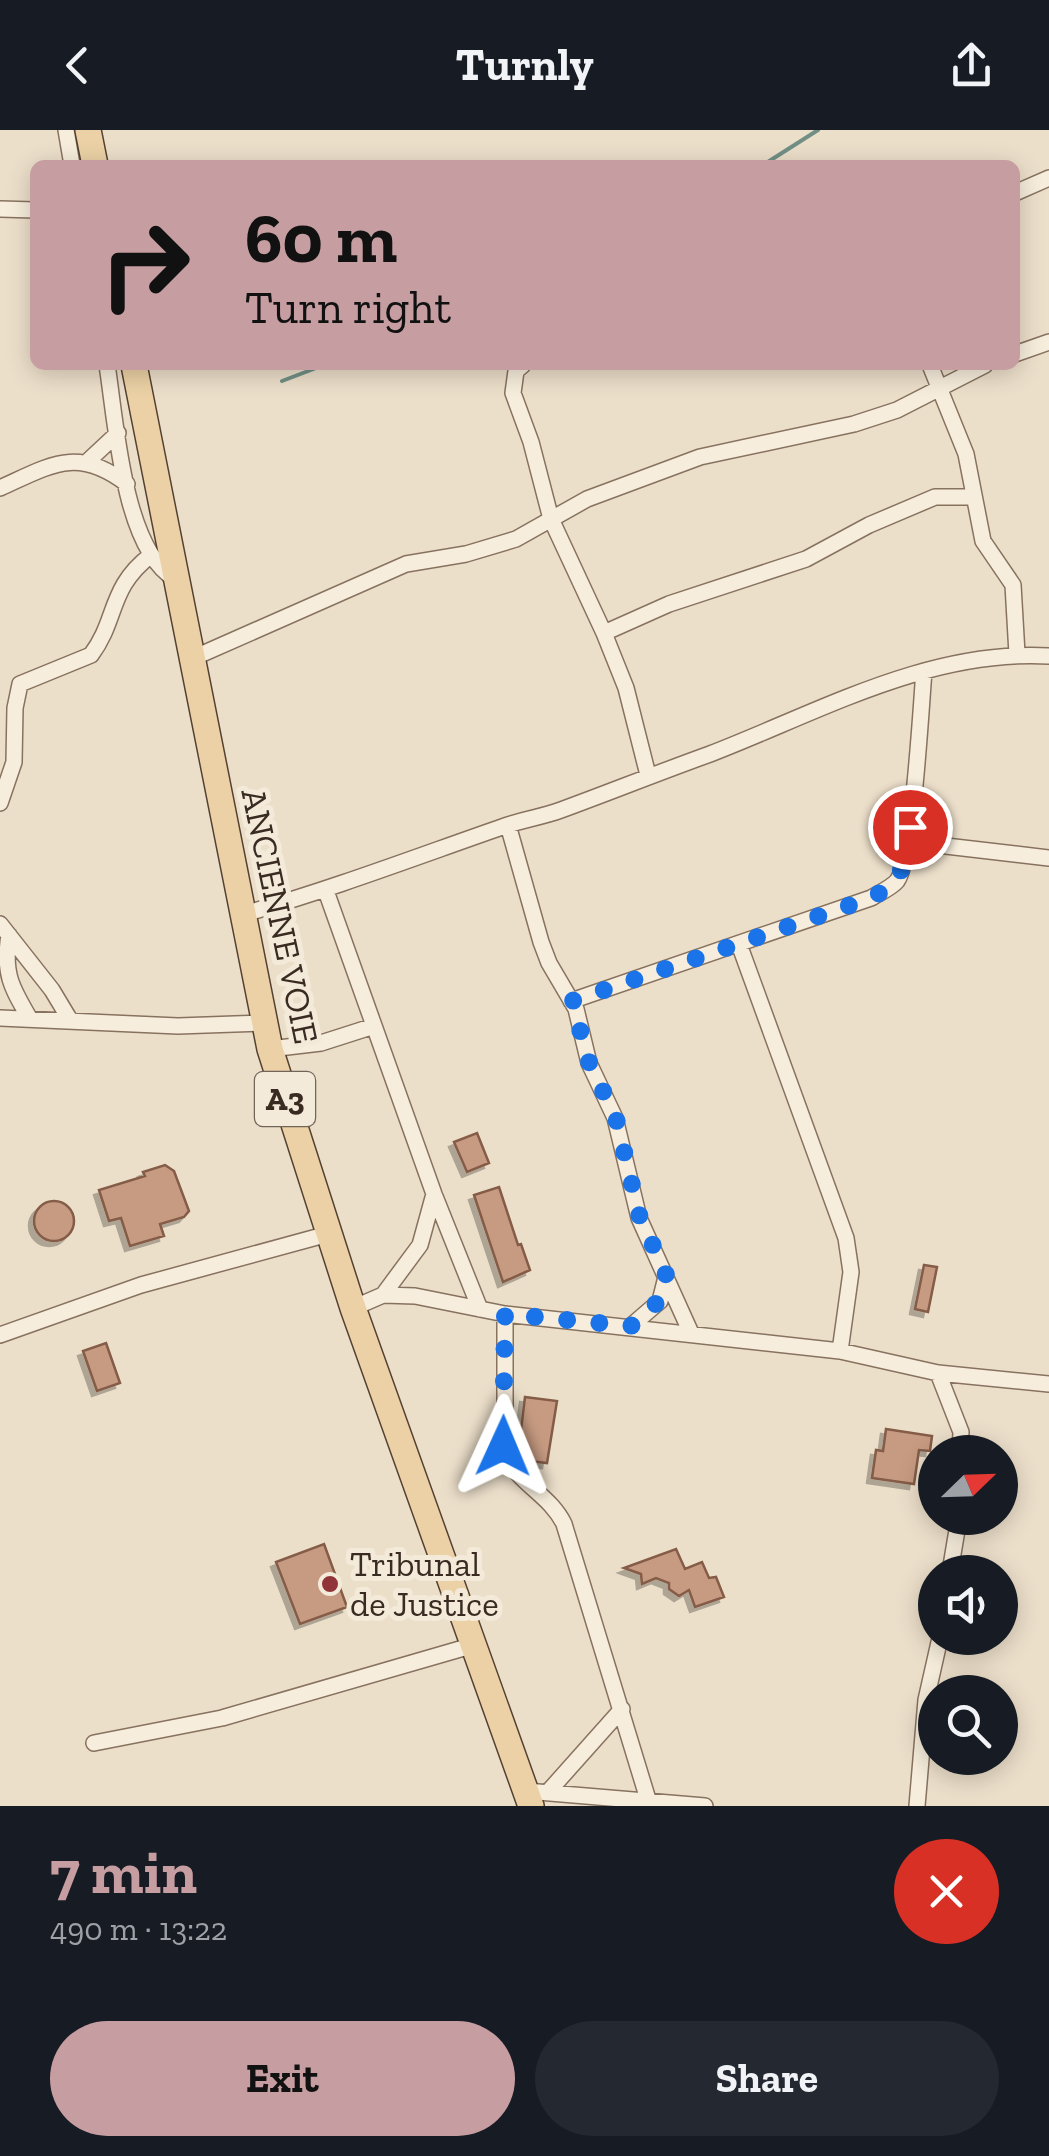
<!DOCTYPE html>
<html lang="en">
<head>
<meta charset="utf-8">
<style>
	:root { --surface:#171b24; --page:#242831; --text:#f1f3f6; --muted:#9ea1a6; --accent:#c69da1 }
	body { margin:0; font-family:"Zilla Slab",serif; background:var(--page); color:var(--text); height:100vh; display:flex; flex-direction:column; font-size:38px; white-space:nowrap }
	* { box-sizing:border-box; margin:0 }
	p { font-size:32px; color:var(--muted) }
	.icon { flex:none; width:55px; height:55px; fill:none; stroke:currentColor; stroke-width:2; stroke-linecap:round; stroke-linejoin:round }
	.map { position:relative; height:1676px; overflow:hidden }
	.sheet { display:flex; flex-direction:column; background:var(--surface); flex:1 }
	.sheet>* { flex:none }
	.top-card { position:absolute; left:30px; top:30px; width:990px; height:210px; border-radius:15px; box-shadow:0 5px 25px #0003; background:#c69da1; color:#111; overflow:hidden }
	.needle { width:65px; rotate:67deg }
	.fabs { position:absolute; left:918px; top:1305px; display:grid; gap:20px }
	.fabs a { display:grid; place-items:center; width:100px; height:100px; border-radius:50%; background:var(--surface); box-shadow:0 5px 25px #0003; font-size:50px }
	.pin { position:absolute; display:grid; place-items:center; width:85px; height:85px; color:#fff; margin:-42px; border:5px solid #fff; border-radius:50%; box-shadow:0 2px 10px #0007 }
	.me { position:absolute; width:110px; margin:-55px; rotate:1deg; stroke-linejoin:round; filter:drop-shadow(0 0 8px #0008) }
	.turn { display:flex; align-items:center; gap:35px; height:210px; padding:0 50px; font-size:45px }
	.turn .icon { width:130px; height:130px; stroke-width:2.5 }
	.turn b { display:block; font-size:70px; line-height:85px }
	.round { display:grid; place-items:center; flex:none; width:105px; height:105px; border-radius:52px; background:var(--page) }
	.headline { display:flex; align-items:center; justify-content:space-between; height:170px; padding:0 50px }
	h1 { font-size:60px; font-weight:700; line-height:75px; color:var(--accent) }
	.primary-button { display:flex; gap:20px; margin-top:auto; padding:20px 50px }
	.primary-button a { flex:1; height:115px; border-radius:60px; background:var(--accent); color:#111; font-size:40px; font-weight:700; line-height:115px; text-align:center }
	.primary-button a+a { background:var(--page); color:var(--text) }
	header { display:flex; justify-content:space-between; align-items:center; height:130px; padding:0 50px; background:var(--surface); font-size:45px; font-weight:700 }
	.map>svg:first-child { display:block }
</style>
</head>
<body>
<header><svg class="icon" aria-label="back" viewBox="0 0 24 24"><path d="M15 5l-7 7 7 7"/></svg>Turnly<svg class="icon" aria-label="share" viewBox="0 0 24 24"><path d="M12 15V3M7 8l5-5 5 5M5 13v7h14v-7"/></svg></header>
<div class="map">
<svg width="1049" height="1676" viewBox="0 0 1049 1676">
	<defs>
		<filter id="shadow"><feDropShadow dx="-5" dy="5" stdDeviation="0" flood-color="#0004"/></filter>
	</defs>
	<rect width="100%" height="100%" fill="#ecdfca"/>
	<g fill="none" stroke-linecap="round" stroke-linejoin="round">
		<!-- stream -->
		<path stroke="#718f85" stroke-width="4" d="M763,35L818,0
			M282,251L324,235"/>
	</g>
	<!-- building -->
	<path fill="#c79b82" stroke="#845c47" stroke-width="2.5" filter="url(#shadow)" d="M477,1003L489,1033L467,1042L454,1012Z
		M165,1035L174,1041L189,1081L184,1087L160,1094L164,1106L130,1116L121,1088L109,1091L99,1060L145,1046L143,1042Z
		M499,1057L518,1115L521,1114L530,1140L503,1152L474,1065Z
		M34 1091a20 20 0 1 1 40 0a20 20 0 1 1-40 0Z
		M924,1135L937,1137L928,1182L915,1179Z
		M106,1213L120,1253L97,1261L83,1221Z
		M525,1267L557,1271L547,1333L521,1330L518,1325Z
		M886,1299L932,1306L930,1321L919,1320L914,1354L872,1348L876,1320L883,1321Z
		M324,1414L347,1477L300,1494L276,1432Z
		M676,1419L685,1439L702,1432L709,1448L716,1447L724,1467L695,1477L689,1460L679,1466L669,1459V1453L656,1448L642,1454L641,1444L624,1438Z"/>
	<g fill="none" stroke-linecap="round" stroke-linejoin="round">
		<!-- minor casing -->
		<g stroke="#87725f" stroke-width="18">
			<path id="minor" d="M66,0L72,35
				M1015,63L1049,48
				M0,79L35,80
				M1015,224L1049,212
				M107,235C116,291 123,419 175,449
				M523,235L516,241L513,263L531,312L551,389L604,503L626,558L648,645
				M930,235L966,324L983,411L1013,455L1017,524
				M88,331L118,303
				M0,358C51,335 77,316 127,354
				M604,503L669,474L806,429L869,395L935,367H974
				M193,528L406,434L466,424L516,409L587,369L700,327L854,294L897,280L985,235
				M0,673L14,632L15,578L20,554L91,525C118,489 108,458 151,425
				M508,695L541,812L549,833L576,879L589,933L615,988L639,1088L691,1203
				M910,697L946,716L1049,728
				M326,761L434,1064L480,1179
				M244,784C332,759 416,727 502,697C521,690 542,687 561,680C610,662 660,642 710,624C819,582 929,519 1049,526
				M0,794L52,860L70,890
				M9,805C3,843 11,857 30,889
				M739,814L846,1108L851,1142L840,1221
				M571,871L871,768C879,763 891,758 897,751C913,730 921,576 924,541
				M0,888L178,896L265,893
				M270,919L321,913L374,896
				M383,1165L420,1115L434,1064
				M353,1178L383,1165L415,1166L505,1184L840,1221L938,1243L1049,1254
				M505,1184V1325C518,1353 551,1366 564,1394L650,1676
				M631,1196L660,1171L666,1147
				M0,1205L141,1155L328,1104
				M938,1243L961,1302L960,1322
				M950,1442L959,1388
				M94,1613L222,1588L474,1515
				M526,1661L705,1676
				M548,1662L622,1579
				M917,1676L926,1570L940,1508"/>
		</g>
		<!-- primary casing -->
		<g stroke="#554133" stroke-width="28">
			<path id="primary" d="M88,0L95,35
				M134,235L270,919L353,1178L531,1676"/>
		</g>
		<!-- minor -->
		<use href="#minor" stroke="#f7eddc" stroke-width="15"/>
		<!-- primary -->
		<use href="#primary" stroke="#ebd1a5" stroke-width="25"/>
	</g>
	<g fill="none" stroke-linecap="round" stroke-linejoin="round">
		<!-- route -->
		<path stroke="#1a73e8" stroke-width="18" stroke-dasharray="0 32.4" d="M503,1316L505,1184L631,1196L660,1170L666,1143L640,1088L616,988L589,932L572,871L871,768C906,749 904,734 910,697"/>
	</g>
	<!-- markers -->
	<circle fill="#91343a" stroke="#f4ead9" stroke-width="4" cx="330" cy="1454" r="10"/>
	<g text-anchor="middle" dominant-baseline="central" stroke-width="10" stroke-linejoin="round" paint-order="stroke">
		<!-- shield labels -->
		<rect fill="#f4ead9" stroke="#716459" stroke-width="2.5" x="255" y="942" width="60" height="54" rx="8"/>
		<g font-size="32" font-weight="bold" fill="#392b22">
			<text x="285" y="969">A3</text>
		</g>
		<!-- street labels -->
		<g font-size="35" fill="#392b22" stroke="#f4ead9">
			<text transform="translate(280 786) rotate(78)">ANCIENNE VOIE</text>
		</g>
		<!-- poi labels -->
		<g font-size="35" fill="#392b22" stroke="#f4ead9" text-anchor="start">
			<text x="350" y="1434">Tribunal<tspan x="350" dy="40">de Justice</tspan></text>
		</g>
	</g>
</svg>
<div class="fabs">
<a><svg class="needle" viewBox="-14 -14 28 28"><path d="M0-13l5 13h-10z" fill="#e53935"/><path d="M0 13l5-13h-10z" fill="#9ea1a6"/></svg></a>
<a><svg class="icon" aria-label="sound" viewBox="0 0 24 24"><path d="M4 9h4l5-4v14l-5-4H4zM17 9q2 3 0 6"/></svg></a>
<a><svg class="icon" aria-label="search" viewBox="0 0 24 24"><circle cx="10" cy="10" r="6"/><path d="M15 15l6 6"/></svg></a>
</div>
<div class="pin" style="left:910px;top:697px;background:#d93025"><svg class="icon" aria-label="arrive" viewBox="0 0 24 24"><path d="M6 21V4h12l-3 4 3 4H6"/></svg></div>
<svg class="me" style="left:503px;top:1316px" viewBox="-20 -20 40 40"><path d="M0-17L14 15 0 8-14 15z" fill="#1a73e8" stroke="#fff" stroke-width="4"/></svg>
<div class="top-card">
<div class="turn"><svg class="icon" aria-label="right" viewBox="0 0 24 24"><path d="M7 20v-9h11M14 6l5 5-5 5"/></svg><div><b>60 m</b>Turn right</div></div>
</div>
</div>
<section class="sheet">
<div class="headline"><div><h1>7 min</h1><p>490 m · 13:22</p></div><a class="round" style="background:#d93025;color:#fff"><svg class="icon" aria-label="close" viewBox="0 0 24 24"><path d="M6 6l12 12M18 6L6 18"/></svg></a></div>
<div class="primary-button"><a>Exit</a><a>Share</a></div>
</section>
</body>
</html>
